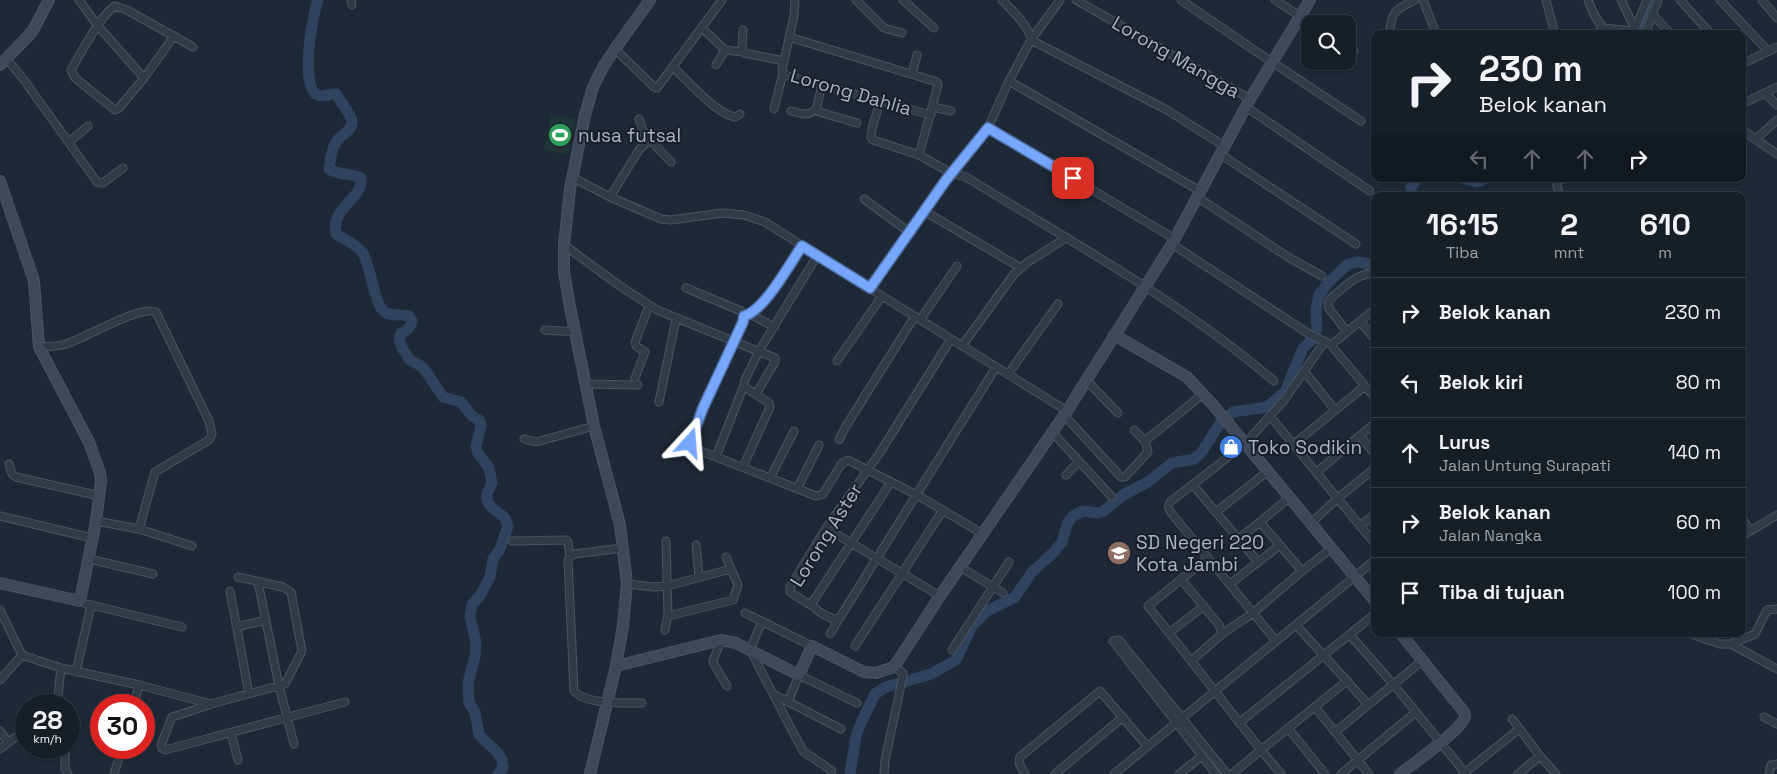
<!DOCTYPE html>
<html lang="id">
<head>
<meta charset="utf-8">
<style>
	:root { --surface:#161e28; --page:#1f2730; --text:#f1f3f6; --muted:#9ea2a8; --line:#353c45 }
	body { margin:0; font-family:"Space Grotesk",sans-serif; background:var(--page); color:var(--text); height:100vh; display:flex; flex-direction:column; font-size:19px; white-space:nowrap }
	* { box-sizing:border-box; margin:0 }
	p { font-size:16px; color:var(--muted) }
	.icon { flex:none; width:28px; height:28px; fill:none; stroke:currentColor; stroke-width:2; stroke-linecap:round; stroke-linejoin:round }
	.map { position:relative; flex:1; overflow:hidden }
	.side { position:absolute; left:1371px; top:192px; width:375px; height:445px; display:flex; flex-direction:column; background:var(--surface); border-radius:10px; box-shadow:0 1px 4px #0004,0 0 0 1px var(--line) }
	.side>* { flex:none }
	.guide { position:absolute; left:1371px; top:30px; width:375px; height:152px; border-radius:10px; box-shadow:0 1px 4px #0004,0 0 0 1px var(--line); background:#161e28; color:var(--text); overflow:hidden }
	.buttons { position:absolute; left:1301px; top:15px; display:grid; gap:10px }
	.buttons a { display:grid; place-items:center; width:55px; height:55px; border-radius:10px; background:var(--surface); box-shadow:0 1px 4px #0004,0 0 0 1px var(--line); font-size:25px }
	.speed { position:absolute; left:15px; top:694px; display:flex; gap:10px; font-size:25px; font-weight:700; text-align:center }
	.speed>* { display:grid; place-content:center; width:65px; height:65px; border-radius:50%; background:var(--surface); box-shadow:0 1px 4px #0004,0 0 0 1px var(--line); line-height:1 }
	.speed small { font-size:12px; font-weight:400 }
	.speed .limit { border:8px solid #d22; background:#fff; color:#111 }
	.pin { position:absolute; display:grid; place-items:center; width:42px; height:42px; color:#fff; margin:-21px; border-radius:10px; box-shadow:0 2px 8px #0006 }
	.me { position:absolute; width:55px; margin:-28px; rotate:19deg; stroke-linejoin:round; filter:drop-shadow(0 0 4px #0008) }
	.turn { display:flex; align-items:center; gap:18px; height:105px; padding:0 25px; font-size:22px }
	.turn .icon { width:65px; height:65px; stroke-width:2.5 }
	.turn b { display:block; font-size:35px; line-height:42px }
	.lanes { display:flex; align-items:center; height:48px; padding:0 25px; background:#0003; justify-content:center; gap:25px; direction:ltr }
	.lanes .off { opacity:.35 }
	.eta { display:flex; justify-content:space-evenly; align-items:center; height:85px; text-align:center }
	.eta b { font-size:30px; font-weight:600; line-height:35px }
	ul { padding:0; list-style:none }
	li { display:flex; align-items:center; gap:15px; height:70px; padding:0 25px; border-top:1px solid var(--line) }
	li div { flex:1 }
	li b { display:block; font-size:19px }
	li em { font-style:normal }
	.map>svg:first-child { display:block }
</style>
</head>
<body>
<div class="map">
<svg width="1777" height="774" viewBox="0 0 1777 774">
	<rect width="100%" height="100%" fill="#1e2836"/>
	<!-- green -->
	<path fill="#203437" d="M551,114L576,119L568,155L544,150Z"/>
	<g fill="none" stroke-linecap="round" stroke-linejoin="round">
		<!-- river -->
		<path stroke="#30435e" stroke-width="11" d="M318,0C312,16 300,86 317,95C324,98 330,93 336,94C340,101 351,114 352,121C353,131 340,135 336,142C331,151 330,160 329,169C340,176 351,173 361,178C364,199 330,207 336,234C344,239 356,244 362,252C371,264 374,308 386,313C392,316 402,314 409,316L412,321C411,328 407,331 401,333L399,339L402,348L410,360L423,367L443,397L461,402L472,416L479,420L481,426L476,446L478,453L489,468L492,483L487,494V500L490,506L505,518L508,526L500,549L493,559L490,577L481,594L472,605L470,616L476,643L475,656L468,683L469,703L475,712L479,735L498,753L502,760L503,768L498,774
			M1640,34L1654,0
			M1465,179L1477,182L1484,179
			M1411,196V187L1417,179
			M850,774L856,736L861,723L875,694L886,687L931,674L956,660L972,626L987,611L1015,597L1032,572L1053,553L1062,542L1068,522L1073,516L1083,511L1098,513L1104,511L1123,495L1148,482L1172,463L1194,459L1201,453L1221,422L1233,412L1267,407L1285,392L1303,348L1313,339L1317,328L1316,309L1319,295L1328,283L1347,265L1357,262L1365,263L1375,268"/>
		<!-- street casing -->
		<g stroke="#4c5462" stroke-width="9">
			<path id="street" d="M79,0L98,26L144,78
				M351,0L352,5
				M795,0L794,16L782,70L785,75L931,115
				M856,0L884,28L902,33
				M903,0L934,28
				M1002,0C1010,8 1031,28 1031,40
				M1076,0L1250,99
				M1181,0L1251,48L1361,121
				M1275,0L1312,24
				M1423,0L1436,34
				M1546,0L1555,34
				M1588,0C1592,10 1596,21 1604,28L1634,31
				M1621,0L1635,29
				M1680,0L1711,34
				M1720,0L1768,51
				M1762,0L1777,18
				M1652,14L1671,34
				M702,28L725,50L716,65
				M743,30L742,50L744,53L784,61
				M1390,34C1390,12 1396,9 1415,0
				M1598,34L1602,26
				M1633,34L1647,0
				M1645,34L1658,0
				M174,36L144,78L119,108L115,110L75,78L71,70C80,55 101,14 115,6L127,10L193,47
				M789,37L937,82L938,85L919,155
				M1031,40L1167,110L1224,146
				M1348,47L1354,51
				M615,49L654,87L657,88L722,0
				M725,50L743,52
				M7,59L24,80L97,182L103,183L123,168
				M1742,64L1777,47
				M673,67C688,81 715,113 735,117L740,114
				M912,74L917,55
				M1009,81L1200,191
				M822,85L817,106L819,112L857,123
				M1765,93L1777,105
				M880,101L872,129L871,137L873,140L919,155L951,173L988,128L1009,81L1031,40L1060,0
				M1742,104L1777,87
				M933,107L951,111
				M1246,107L1370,191
				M774,109L783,73
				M791,111C802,114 809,117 817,108
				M639,119L647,142
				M988,128L1175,239
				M1742,130L1777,154
				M1757,138L1777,120
				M69,142L88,126
				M1220,154L1356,244
				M572,177L610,197L661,219L671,220L722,213L744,215L765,222L869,288L951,173L966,177C1070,241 1180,301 1274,381
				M1555,179L1560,196
				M1556,181L1564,179
				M610,197L639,150L647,142H652L671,162
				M1197,197L1288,257L1322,276
				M864,199L909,232
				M924,211L1021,268
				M1172,244L1309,334L1331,345L1375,398
				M564,245L620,286L657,310L775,358V362L756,394
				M686,288L741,311L743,316V322L693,433L690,443L693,448L816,496L823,494L842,463L848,460L917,495L983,534
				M869,288L1067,411
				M750,314L774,327
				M743,316C764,311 789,265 802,246
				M920,320L957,266
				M1360,321L1375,340
				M545,330L576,332
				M1347,332L1328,307L1329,300C1342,289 1357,272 1375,274
				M1331,345L1375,309
				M962,346L1014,274L1028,262L1066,238
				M39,347C48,346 57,347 66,344C84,339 141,304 156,312L209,421L212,434L209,440L204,443L155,472L139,529
				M837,361L882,296
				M1304,371L1335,410
				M1008,374L1058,304
				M635,378L645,352L636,346L635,342L649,306
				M1086,380L1118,413
				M586,384L638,385
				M659,402L676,319
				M1064,415L1121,477H1125L1148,452L1145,441L1203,394
				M1270,416L1375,544
				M1134,430L1145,441
				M1052,432L1112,497
				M1360,436L1375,454
				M524,439L536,442L594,426
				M839,440L846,426L915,316
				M1294,444L1365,386
				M716,457L744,385
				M9,464L12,474L16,477L100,496
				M743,467L770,407L769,403L745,387L744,382L759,351L817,256
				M1317,472L1375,423
				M1066,475L1079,461
				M770,478L794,431
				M891,482L812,603C815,612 830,619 839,619L996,367
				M1193,485L1258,562
				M797,489L819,445
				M1290,497L1260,522L1302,571L1332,548
				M1216,512L1268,471
				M0,516L92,538
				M1742,519L1751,531
				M96,521L139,529L192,546
				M1311,523L1338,498L1375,468
				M1360,526L1375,514
				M826,528L940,596
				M1742,536L1777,515
				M1238,539L1260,522
				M512,541L566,540L568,542L570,556
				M666,541L668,614L672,615L733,600L738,585L726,557
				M696,545L699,577
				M623,548L575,554L570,556L568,560L574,691C587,705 625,703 642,703
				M1208,558L1148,606L1261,750L1347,681L1296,625
				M89,559L153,574
				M960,567L1003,593
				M1181,579L1219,625L1222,634L1191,661
				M258,582L279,686L294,744
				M627,584L654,587L667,586L731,569
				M1230,584L1279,546
				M230,591L249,694
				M91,605L182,627
				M812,606L790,592V587L826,528L879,454L951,339
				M0,610L22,655L61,668L139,685L134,705
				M745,613L812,646
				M762,621L750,650L803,751L832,771
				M236,627L266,620
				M665,630L668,614
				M1169,633L1204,606
				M830,634L839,619
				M1222,634L1253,613L1302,571
				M1691,634L1720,644H1731L1777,669
				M1350,635L1394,685L1466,774
				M721,640L713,661L714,664L727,686
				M1276,641L1172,514C1169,509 1167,507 1170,502L1245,444L1285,399L1325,341
				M1731,644L1755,634L1767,610L1777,609
				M855,646L943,510
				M952,650L1009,562
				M76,672L91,605L86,604
				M0,680L22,655
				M1347,681L1368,705
				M139,685L211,704L285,684L302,651L291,592L283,587L238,577
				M773,694L841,729
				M788,702L799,675L857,703
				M57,705L61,668
				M209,705L172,717L161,745L162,748L165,750L345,702
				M1315,707L1369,774
				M1764,717L1777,724
				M1512,719L1540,756L1556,774
				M1239,723L1375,614
				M1288,728L1325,774
				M0,731L8,742
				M1335,732L1422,661
				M231,733L238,760
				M65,748V769L68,774
				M0,749L26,729
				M114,774L122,748
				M884,774L885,760L903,676V673L894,667
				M1025,774L1019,763L1020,757L1100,691L1147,746
				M1055,774L1123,717
				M1114,774L1375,560
				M1179,774L1202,756
				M1216,774L1113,641L1119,640L1227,774
				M1232,774L1261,750L1281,774
				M1341,774L1416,712
				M1463,774L1519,729
				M1518,774L1540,756
				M1769,774L1771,765L1777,764"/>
		</g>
		<!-- secondary casing -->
		<g stroke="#4c5462" stroke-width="12">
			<path id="secondary" d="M0,65L32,32L49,0
				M0,181L34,281L39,347L89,442L100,473L101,481L96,521L80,601L0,583
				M1114,335L1187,377L1214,406L1375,601
				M616,666L721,640L736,643L799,675L812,646L864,672L876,673L894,667L940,596L1067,411L1172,244L1250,99L1310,0
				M590,774L616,666L623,626L627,584L620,525L594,426L570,307L564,272V245L570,189L585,115L593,87L603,67L615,49L650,0
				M1400,774C1413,764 1459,731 1464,719C1466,716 1465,715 1464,712L1401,634"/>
		</g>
		<!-- street -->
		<use href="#street" stroke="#313a47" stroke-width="7"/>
		<!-- secondary -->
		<use href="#secondary" stroke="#3f485a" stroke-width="10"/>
	</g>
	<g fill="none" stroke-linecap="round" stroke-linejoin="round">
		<!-- route casing -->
		<g stroke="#4d6da4" stroke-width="12">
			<path id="route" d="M690,443L703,408L743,322L744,316C764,311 789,265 802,246L870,288L946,180L988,128L1073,178"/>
		</g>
		<!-- route -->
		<use href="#route" stroke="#77a7fc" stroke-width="9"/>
	</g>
	<!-- icons -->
	<defs>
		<g id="stadium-disc" transform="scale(1.25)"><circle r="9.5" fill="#2e9e5b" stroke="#171f2b"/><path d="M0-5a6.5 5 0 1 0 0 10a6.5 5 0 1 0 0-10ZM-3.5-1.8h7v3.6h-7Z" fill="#fff"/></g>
		<g id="shop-disc" transform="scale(1.25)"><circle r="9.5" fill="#3f7fe0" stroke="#171f2b"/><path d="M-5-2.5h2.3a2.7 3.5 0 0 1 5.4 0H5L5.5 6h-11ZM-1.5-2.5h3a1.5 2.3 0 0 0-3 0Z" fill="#fff"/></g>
		<g id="school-disc" transform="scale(1.25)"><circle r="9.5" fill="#8d6e63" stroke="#171f2b"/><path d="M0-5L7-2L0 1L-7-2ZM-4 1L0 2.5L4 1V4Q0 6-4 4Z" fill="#fff"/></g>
	</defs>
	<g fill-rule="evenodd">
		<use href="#stadium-disc" x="560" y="135"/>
		<use href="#shop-disc" x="1231" y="447"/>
		<use href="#school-disc" x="1119" y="553"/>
	</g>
	<g text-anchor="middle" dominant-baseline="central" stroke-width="4" stroke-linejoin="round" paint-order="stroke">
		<!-- street labels -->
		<g font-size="19" fill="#abb4c4" stroke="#171f2b">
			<text transform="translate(1176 57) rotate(30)">Lorong Mangga</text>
			<text transform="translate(851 92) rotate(16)">Lorong Dahlia</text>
			<text transform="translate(826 535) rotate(-58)">Lorong Aster</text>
		</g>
		<!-- poi labels -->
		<g font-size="19" fill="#abb4c4" stroke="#171f2b" text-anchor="start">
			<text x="578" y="135">nusa futsal</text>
			<text x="1248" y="447">Toko Sodikin</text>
			<text x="1136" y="542">SD Negeri 220<tspan x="1136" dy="22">Kota Jambi</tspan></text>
		</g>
	</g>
</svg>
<div class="buttons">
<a><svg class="icon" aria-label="search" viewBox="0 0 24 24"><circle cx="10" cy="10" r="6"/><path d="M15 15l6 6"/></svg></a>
</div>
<div class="speed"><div>28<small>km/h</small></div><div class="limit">30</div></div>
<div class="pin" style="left:1073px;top:178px;background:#d93025"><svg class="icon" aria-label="arrive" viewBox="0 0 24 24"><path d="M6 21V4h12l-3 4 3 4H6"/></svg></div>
<svg class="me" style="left:690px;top:443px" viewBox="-20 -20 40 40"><path d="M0-17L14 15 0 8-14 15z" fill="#77a7fc" stroke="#fff" stroke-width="4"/></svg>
<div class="guide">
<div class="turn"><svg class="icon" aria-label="right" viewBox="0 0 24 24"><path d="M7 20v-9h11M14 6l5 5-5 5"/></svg><div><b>230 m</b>Belok kanan</div></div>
<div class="lanes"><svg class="icon off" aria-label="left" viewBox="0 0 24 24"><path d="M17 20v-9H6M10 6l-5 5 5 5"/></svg><svg class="icon off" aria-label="ahead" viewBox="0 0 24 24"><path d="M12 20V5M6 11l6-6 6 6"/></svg><svg class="icon off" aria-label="ahead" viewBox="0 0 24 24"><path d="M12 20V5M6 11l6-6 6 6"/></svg><svg class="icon" aria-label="right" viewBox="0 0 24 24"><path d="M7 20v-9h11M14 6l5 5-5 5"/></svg></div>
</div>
<section class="side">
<div class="eta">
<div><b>16:15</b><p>Tiba</p></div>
<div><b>2</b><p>mnt</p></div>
<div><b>610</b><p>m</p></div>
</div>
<ul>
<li><svg class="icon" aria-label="right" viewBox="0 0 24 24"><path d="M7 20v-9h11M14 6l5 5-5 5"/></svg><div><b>Belok kanan</b></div><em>230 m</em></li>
<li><svg class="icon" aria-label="left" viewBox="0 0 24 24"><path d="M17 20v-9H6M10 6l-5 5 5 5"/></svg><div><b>Belok kiri</b></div><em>80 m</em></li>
<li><svg class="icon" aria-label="ahead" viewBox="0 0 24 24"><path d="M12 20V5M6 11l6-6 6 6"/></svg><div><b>Lurus</b><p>Jalan Untung Surapati</p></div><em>140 m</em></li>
<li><svg class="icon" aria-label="right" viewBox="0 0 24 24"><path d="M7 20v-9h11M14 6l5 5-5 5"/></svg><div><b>Belok kanan</b><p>Jalan Nangka</p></div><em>60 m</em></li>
<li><svg class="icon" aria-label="arrive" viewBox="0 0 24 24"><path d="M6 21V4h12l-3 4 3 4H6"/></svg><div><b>Tiba di tujuan</b></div><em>100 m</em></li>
</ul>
</section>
</div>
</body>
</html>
